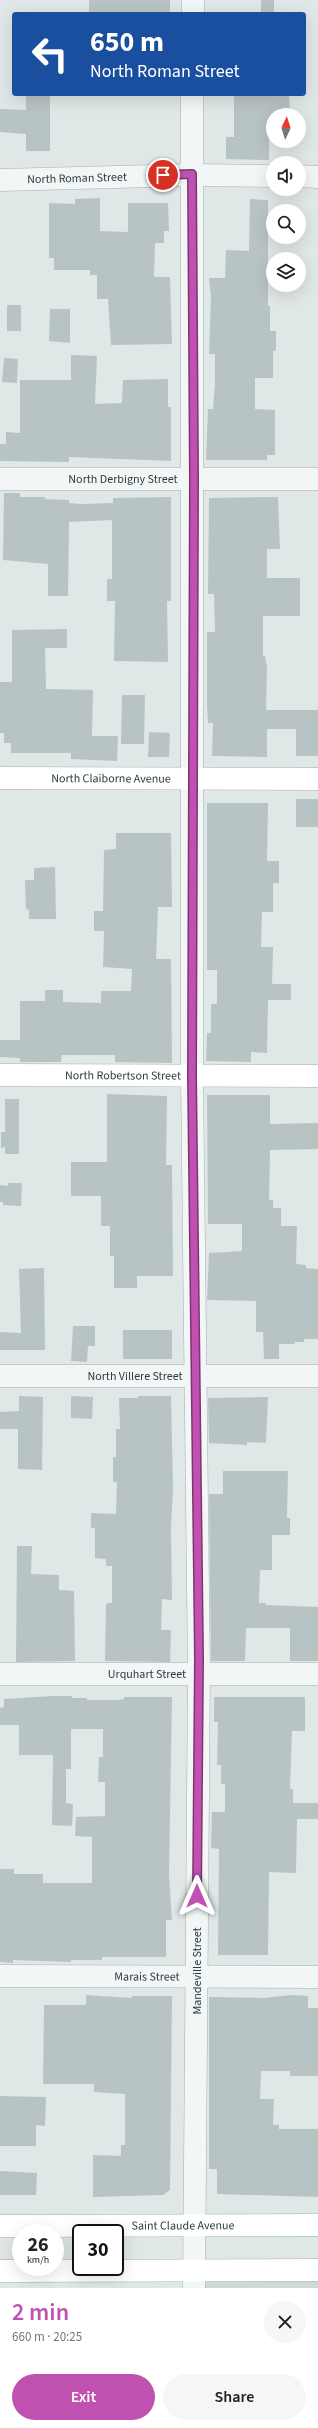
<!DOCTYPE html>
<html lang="en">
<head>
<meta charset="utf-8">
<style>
	:root { --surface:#fff; --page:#f6f6f6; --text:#202124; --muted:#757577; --accent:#c051b1 }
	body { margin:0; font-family:"Source Sans 3",sans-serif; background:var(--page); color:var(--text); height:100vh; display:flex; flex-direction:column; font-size:15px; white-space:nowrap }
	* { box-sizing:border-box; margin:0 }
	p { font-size:13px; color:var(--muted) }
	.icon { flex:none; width:22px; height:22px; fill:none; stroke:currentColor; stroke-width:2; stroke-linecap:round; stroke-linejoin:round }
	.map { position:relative; height:2288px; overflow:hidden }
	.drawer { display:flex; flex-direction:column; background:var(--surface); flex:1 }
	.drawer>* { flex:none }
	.hud { position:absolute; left:12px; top:12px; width:294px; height:84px; border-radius:4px; box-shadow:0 4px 16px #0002; background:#1a4fa0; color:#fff; overflow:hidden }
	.needle { width:26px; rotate:4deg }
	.buttons { position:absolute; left:266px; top:108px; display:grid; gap:8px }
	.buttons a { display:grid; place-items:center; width:40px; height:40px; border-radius:50%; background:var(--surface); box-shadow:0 4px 16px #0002; font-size:20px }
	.speed { position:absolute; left:12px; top:2224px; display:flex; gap:8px; font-size:20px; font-weight:700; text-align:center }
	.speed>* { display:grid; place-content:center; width:52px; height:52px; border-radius:50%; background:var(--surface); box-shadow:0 4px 16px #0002; line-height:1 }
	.speed small { font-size:10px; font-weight:400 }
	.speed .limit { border:2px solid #111; border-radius:6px; background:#fff; color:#111 }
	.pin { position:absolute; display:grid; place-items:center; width:34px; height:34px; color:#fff; margin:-17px; border:2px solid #fff; border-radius:50%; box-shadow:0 1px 4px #0007 }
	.me { position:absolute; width:44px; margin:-22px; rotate:0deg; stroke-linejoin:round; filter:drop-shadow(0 0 3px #0008) }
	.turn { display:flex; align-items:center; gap:14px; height:84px; padding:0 12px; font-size:18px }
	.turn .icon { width:52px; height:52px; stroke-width:2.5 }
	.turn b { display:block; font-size:28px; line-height:34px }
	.round { display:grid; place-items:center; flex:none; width:42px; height:42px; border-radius:21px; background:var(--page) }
	.headline { display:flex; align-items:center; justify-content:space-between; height:68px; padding:0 12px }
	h1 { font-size:24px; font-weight:600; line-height:30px; color:var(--accent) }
	.button { display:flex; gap:8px; margin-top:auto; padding:8px 12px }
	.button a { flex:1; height:46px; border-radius:24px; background:var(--accent); color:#fff; font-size:16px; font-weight:600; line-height:46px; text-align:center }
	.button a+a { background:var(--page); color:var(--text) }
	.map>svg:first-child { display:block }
</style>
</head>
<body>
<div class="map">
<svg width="318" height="2288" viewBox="0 0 318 2288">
	<rect width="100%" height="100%" fill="#e0e7e7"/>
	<!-- built -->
	<path fill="#ced9d8" d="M195,2270H318V2288H194Z"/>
	<!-- building -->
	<path fill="#b8c4c3" d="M89,0H170V14H89Z
		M261,0H274V14H261Z
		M26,94H50V151H26V134L0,132V109L26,110Z
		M234,94H289L290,115H273V132H269V160L226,159V137H234Z
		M100,198V231L128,232V203H168L169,231H164V243H155L154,277H170L172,344L111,345L108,299H97V275H90V270H54V258H49V203L75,204V199Z
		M250,199L268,200V306H270V331H276V351H273V378H255V409L275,410V455H267V460H206L208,409H213L215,383V354H209L211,297L209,278H225L226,250L249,251Z
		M7,305H21V331H7Z
		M50,309H70V343L49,341Z
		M71,355L97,356L95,404L122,403L123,380L168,379V407H171V461L69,457V462L0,461V444H6V432L20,433V380H71Z
		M4,358L18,359L17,383L2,382Z
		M4,493H20V497H45V499L69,500V503L82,504L113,503V498L171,497V601H167L168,662L114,661L115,601H107V579H112V520L69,522L68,596H48V564L3,560Z
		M278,497L280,549H267V578H300V616H263V656H265L267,667L266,710H318V756H296V729H267V757L212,756L213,723H208L207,705V632H215L214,594H208L209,498Z
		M67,629V648H45L46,689L93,690L92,736H118L117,761L71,759V753H11V743H4V733H0V682H12V630Z
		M122,695H145L144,744H121Z
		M149,732L170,733L169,757H148Z
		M296,799H318V827H296Z
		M207,803H268L267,861H279V883H273V912H262L261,947H273L272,984H291V1000H268L267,1053L251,1052V1062L206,1061L207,1033H211V1004H217V970H207Z
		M116,833H171L172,907H158L156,959H171L172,1063L115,1062V1055H62L61,1062H20V1058L0,1057V1040H20V1001H45V990H63V1002L101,1003V991H131L132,969L103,967L104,931H94V911H103L104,850L116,849Z
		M55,867L56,919H29V910L26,909L25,880H34V868Z
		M107,1094L167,1096L166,1165H172L173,1276H137V1288H114V1256H110V1226H101V1196H71V1162H107Z
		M207,1095H270V1124L318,1123V1149L270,1150L269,1200H273V1208H281V1226H297L296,1264L306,1265V1268L318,1269V1339H304V1342H294L295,1344H279V1359H264L263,1332H256V1301L207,1300L209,1253L242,1251V1224H208Z
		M5,1099H19V1154H5V1147L1,1148V1132H5Z
		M8,1183H22L21,1206L3,1205V1202H0V1185L8,1186Z
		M44,1268L45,1350H0V1332L21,1333L19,1269Z
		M73,1326H95V1346H88L87,1362L71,1361Z
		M123,1330H172V1359H123Z
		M19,1396L43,1397L42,1470L18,1469V1429H0V1412L19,1411Z
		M71,1396L93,1397L92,1419L71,1418Z
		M138,1396H171L173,1488L171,1529L172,1600L162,1599L161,1630H171L170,1662L105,1661L106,1606L107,1603H112V1566H106V1559L95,1558V1528H91V1513L116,1514L117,1482H113V1457H116V1429H120L119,1398H138Z
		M268,1397L266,1443L247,1442V1445L209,1443L208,1398Z
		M223,1471H288L287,1518H290V1535H272V1570H260L259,1603H266V1605L318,1607V1661H290V1628H246L245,1661H211L209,1494H223Z
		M17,1546H32L31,1574L59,1575V1590L74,1591L75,1661L16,1662Z
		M53,1696H72V1698H87V1700H118L124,1699V1697H172L169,1874L172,1920H166V1957H102V1960H71V1962L13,1960V1963L0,1962V1869H14V1874H43V1883H92V1837L75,1836L76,1817L105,1816V1782H98L99,1757H103V1729H71V1769H66V1803L73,1804L72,1826L52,1825L53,1755H19V1725H0V1708L4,1707V1699Z
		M214,1697H305V1731H292L290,1789H293V1803H318V1819H297L296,1873L269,1872L268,1955H218L219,1849L211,1848L212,1812H225V1784H221V1765H217L218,1722H214Z
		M86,1995L132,1998V1996H172L170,2190L163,2195L93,2197V2155L121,2156V2145H125V2094L94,2092V2084H43L44,2005H86Z
		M291,1995L308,1996V2008H318V2076H290V2071H261L260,2099H274L273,2125H279V2129H318V2197L217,2194V2169H209V1997L265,1998Z
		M0,2096L46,2097L45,2126L36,2125V2146H0Z
		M0,2171L37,2173L36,2195H0Z"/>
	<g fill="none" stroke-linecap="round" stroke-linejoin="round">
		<!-- minor casing -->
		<g stroke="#a6b1b0" stroke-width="23">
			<g id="minor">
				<path d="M193,14V0"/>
				<path d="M192,94V1077L199,1674L194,2288"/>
				<path d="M299,176L318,177"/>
				<path id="s1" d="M0,180L192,175L273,176"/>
				<path id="s2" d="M0,479H318"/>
				<path id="s3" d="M0,1376H318"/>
				<path id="s4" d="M0,1674H318"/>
				<path id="s5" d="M0,1976L318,1977"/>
			</g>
		</g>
		<!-- major casing -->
		<g stroke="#a1b2b0" stroke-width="23">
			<g id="major">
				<path id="s6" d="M0,778L318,779"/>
				<path id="s7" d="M0,1075L318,1076"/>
				<path id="s8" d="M0,2226L318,2225"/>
				<path d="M0,2271L318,2270"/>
			</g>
		</g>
		<!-- minor -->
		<use href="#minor" stroke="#f2f6f6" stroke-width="22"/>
		<!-- major -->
		<use href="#major" stroke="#fff" stroke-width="22"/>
	</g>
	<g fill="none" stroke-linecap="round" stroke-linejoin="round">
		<!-- route casing -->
		<g stroke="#7d3573" stroke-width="10">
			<path id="route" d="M163,175L192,174L194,478L192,1077L199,1658L197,1896"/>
		</g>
		<!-- route -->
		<use href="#route" stroke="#c051b1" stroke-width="7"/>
	</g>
	<g text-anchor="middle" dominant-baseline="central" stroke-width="3" stroke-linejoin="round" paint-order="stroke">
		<!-- street labels -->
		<g font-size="12" fill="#2a3d3c" stroke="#eff5f4">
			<text stroke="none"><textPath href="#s1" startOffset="77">North Roman Street</textPath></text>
			<text stroke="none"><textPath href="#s2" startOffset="123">North Derbigny Street</textPath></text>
			<text stroke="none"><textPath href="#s6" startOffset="111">North Claiborne Avenue</textPath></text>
			<text stroke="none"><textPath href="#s7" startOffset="123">North Robertson Street</textPath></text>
			<text stroke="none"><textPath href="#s3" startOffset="135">North Villere Street</textPath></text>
			<text stroke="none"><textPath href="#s4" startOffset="147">Urquhart Street</textPath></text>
			<text transform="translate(197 1971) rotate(-90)">Mandeville Street</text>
			<text stroke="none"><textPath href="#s5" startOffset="147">Marais Street</textPath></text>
			<text stroke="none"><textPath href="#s8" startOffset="183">Saint Claude Avenue</textPath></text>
		</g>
	</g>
</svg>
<div class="buttons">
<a><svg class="needle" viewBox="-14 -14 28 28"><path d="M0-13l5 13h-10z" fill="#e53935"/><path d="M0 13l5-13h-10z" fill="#757577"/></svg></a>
<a><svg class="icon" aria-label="sound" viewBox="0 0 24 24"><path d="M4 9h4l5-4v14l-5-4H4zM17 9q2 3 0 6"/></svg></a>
<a><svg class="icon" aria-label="search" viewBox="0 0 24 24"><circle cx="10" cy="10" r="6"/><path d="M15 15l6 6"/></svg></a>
<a><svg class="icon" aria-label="layers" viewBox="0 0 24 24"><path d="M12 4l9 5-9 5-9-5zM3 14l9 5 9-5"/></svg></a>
</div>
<div class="speed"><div>26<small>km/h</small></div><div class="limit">30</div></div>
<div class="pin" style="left:163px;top:175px;background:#d93025"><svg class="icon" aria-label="arrive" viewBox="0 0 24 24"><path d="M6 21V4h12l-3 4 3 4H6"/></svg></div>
<svg class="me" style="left:197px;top:1896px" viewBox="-20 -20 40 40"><path d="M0-17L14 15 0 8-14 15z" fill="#c051b1" stroke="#fff" stroke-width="4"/></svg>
<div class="hud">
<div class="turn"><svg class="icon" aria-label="left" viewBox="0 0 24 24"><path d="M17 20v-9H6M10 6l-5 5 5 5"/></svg><div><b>650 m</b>North Roman Street</div></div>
</div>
</div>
<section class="drawer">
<div class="headline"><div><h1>2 min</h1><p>660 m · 20:25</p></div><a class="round"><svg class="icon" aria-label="close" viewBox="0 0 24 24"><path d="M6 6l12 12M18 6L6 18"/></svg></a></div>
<div class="button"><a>Exit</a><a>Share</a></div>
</section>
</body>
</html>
